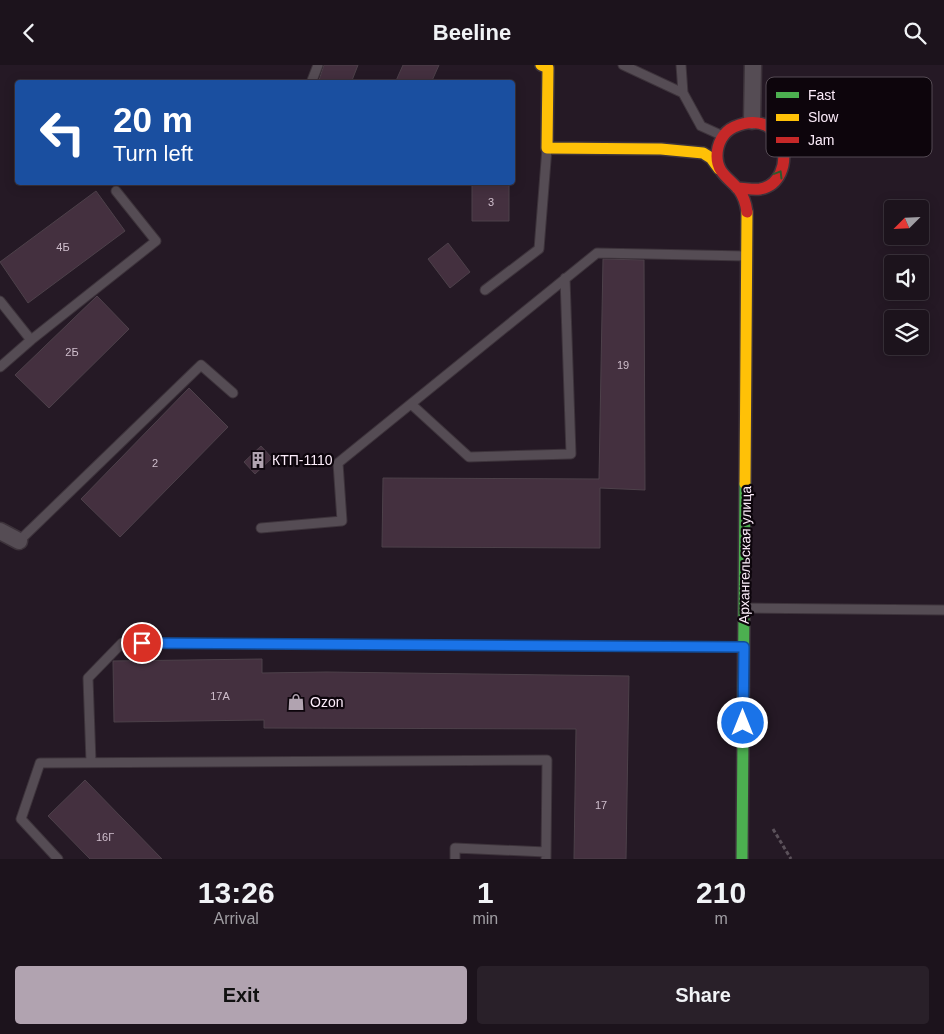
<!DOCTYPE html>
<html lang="en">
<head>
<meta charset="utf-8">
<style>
	:root { --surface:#1c131c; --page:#292029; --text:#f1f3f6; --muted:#a09ea3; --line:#3a323b; --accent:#b1a3b0 }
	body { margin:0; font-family:Arial,sans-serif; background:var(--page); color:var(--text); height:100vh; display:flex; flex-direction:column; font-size:19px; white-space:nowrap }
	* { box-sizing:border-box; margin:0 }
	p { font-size:16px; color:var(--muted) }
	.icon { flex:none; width:28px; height:28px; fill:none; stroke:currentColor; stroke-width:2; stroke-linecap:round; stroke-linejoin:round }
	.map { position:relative; height:794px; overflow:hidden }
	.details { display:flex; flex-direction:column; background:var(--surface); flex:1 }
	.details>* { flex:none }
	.guide { position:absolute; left:15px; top:15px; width:500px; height:105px; border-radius:5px; box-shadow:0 2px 12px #0003,0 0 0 1px var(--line); background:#1a4fa0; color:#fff; overflow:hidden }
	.needle { width:32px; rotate:246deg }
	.fabs { position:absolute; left:884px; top:135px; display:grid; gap:10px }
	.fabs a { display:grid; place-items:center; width:45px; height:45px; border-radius:5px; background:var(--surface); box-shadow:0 2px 12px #0003,0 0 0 1px var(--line); font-size:25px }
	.pin { position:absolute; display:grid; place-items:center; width:42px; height:42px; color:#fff; margin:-21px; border:2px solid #fff; border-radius:50%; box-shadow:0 1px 5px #0007 }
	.me { position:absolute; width:55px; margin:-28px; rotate:0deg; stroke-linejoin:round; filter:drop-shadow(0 0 4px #0008) }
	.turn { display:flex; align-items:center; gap:18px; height:105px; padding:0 15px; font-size:22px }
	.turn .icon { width:65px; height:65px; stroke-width:2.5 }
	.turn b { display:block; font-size:35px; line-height:42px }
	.eta { display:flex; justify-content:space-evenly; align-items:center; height:85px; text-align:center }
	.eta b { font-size:30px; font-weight:800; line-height:35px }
	.action { display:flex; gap:10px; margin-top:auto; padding:10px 15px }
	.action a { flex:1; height:58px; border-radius:5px; background:var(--accent); color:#111; font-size:20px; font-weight:800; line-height:58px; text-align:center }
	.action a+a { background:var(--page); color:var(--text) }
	header { display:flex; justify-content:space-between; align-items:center; height:65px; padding:0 15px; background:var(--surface); font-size:22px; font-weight:800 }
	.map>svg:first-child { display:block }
</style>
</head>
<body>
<header><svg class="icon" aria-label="back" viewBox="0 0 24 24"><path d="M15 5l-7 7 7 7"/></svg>Beeline<svg class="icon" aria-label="search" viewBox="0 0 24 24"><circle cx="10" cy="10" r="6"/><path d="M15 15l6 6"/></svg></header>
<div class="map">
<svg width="944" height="794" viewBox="0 0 944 794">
	<rect width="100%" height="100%" fill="#251925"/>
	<!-- building -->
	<path fill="#44303f" stroke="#4d414a" d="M324,0H358L351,18H318Z
		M403,0H439L431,18H395Z
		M472,118H509V156H472Z
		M96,126L125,166L28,238L0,197Z
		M448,178L470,207L450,223L428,194Z
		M603,194L644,195L645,425L600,423V483L382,482L383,413L599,414Z
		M97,231L129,264L49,343L15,310Z
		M189,323L228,362L120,472L81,434Z
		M261,381L272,393L255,409L244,397Z
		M262,594V608L327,607L629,611L626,794H574L576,664L264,663V655L114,657L113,596Z
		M85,715L162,794H90L48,751Z"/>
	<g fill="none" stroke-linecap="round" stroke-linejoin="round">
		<!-- lane casing -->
		<g stroke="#3d333b" stroke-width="11">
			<path id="lane" d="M623,0L683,28
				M681,0L683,28L701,61L723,71
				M311,18L318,0
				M485,225L539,184L547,83
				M0,236L31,275L0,302
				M31,275L156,176L116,126
				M411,339L469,392L571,389L565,213
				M261,463L342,456L338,398L597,188L746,191
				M19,476L201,300L233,328
				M744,543L944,545
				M91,697L88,613L122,578L743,582
				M58,794L21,754L40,698L547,695L546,794
				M455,794V783L546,787"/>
		</g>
		<!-- street casing -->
		<g stroke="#3d333b" stroke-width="19">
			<path id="street" d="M752,56L753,0
				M0,466L19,476"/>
		</g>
		<!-- fast casing -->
		<g stroke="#3d333b" stroke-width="14">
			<path id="fast" d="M742,794L745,419"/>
		</g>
		<!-- slow casing -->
		<g stroke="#3d333b" stroke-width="14">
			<path id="slow" d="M541,0L548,3L547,83L661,84L703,88L711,93L719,104
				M745,419L747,147"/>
		</g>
		<!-- jam casing -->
		<g stroke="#3d333b" stroke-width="14">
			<path id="jam" d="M737,123C744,123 753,125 760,124C800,117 788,38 734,62C723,67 717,79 717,91C717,108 729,113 739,125C744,132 746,139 747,147"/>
		</g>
		<!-- path -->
		<path stroke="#5b515a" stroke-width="3" stroke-dasharray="4 2.5" stroke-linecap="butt" d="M773,764L791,794"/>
		<!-- lane -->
		<use href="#lane" stroke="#554c54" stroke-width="9"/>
		<!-- street -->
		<use href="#street" stroke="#554c54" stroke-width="16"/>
		<!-- fast -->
		<use href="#fast" stroke="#4caf50" stroke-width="11"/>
		<!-- slow -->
		<use href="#slow" stroke="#ffc107" stroke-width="11"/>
		<!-- jam -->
		<use href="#jam" stroke="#c62828" stroke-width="11"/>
	</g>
	<!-- one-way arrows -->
	<defs><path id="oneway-chevron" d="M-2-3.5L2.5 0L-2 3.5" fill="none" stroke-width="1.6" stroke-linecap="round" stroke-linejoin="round" transform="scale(1.25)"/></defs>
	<use stroke="#2c5a2e" href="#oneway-chevron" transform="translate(779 109) rotate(-59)"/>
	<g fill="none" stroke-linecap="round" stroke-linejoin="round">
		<!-- route casing -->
		<g stroke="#114b97" stroke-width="12">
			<path id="route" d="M142,578L744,582L743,658"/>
		</g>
		<!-- route -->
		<use href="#route" stroke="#1a73e8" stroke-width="9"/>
	</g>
	<!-- icons -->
	<defs>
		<g id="building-bare" transform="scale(1.35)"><path d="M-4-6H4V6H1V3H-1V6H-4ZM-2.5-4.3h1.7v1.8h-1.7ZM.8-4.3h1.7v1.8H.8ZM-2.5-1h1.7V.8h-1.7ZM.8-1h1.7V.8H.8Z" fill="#b1a3b0" stroke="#0d050c" stroke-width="2.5" paint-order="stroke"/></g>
		<g id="shop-bare" transform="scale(1.35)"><path d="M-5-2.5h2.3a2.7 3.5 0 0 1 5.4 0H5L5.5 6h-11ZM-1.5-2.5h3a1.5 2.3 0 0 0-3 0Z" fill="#b1a3b0" stroke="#0d050c" stroke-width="2.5" paint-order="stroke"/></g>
	</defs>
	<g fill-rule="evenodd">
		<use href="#building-bare" x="258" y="395"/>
		<use href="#shop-bare" x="296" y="637"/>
	</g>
	<g text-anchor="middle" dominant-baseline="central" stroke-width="4.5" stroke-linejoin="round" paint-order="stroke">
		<!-- number labels -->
		<g font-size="11" fill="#cfbecc">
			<text x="491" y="137">3</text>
			<text x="63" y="182">4Б</text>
			<text x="72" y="287">2Б</text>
			<text x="623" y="300">19</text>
			<text x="155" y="398">2</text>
			<text x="220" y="631">17А</text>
			<text x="601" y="740">17</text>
			<text x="105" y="772">16Г</text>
		</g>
		<!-- poi labels -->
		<g font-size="14" fill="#fdedfb" stroke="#0d050c" text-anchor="start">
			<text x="272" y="395">КТП-1110</text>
			<text x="310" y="637">Ozon</text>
		</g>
		<!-- street labels -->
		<g font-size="14" fill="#fdedfb" stroke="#0d050c">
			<text transform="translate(745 490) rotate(-89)">Архангельская улица</text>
		</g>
	</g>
	<!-- legend -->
	<rect x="766" y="12" width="166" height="80" rx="8" fill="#0d050c" stroke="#554b54" stroke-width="1"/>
	<rect x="776" y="27" width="23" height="6" fill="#4caf50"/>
	<rect x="776" y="49" width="23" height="7" fill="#ffc107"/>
	<rect x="776" y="72" width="23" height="6" fill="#c62828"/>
	<g font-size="14" fill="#fdedfb">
		<text x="808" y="35">Fast</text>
		<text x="808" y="57">Slow</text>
		<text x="808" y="80">Jam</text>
	</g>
</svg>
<div class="fabs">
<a><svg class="needle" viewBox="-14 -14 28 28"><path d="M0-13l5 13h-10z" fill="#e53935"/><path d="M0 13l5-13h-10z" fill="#a09ea3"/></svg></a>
<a><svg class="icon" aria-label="sound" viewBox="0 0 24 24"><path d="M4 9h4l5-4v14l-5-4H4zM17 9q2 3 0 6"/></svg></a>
<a><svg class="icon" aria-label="layers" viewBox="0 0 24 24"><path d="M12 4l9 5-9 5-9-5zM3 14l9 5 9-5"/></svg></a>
</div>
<div class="pin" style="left:142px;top:578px;background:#d93025"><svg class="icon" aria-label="arrive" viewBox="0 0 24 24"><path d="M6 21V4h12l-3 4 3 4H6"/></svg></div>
<svg class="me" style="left:743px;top:658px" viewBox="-20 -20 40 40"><circle r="17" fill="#1a73e8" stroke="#fff" stroke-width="3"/><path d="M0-11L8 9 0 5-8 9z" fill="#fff"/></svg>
<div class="guide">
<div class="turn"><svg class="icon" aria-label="left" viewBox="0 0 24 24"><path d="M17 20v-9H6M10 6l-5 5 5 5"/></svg><div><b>20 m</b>Turn left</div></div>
</div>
</div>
<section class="details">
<div class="eta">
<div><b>13:26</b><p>Arrival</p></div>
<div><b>1</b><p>min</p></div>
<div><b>210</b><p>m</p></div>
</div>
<div class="action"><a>Exit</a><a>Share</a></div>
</section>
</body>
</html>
